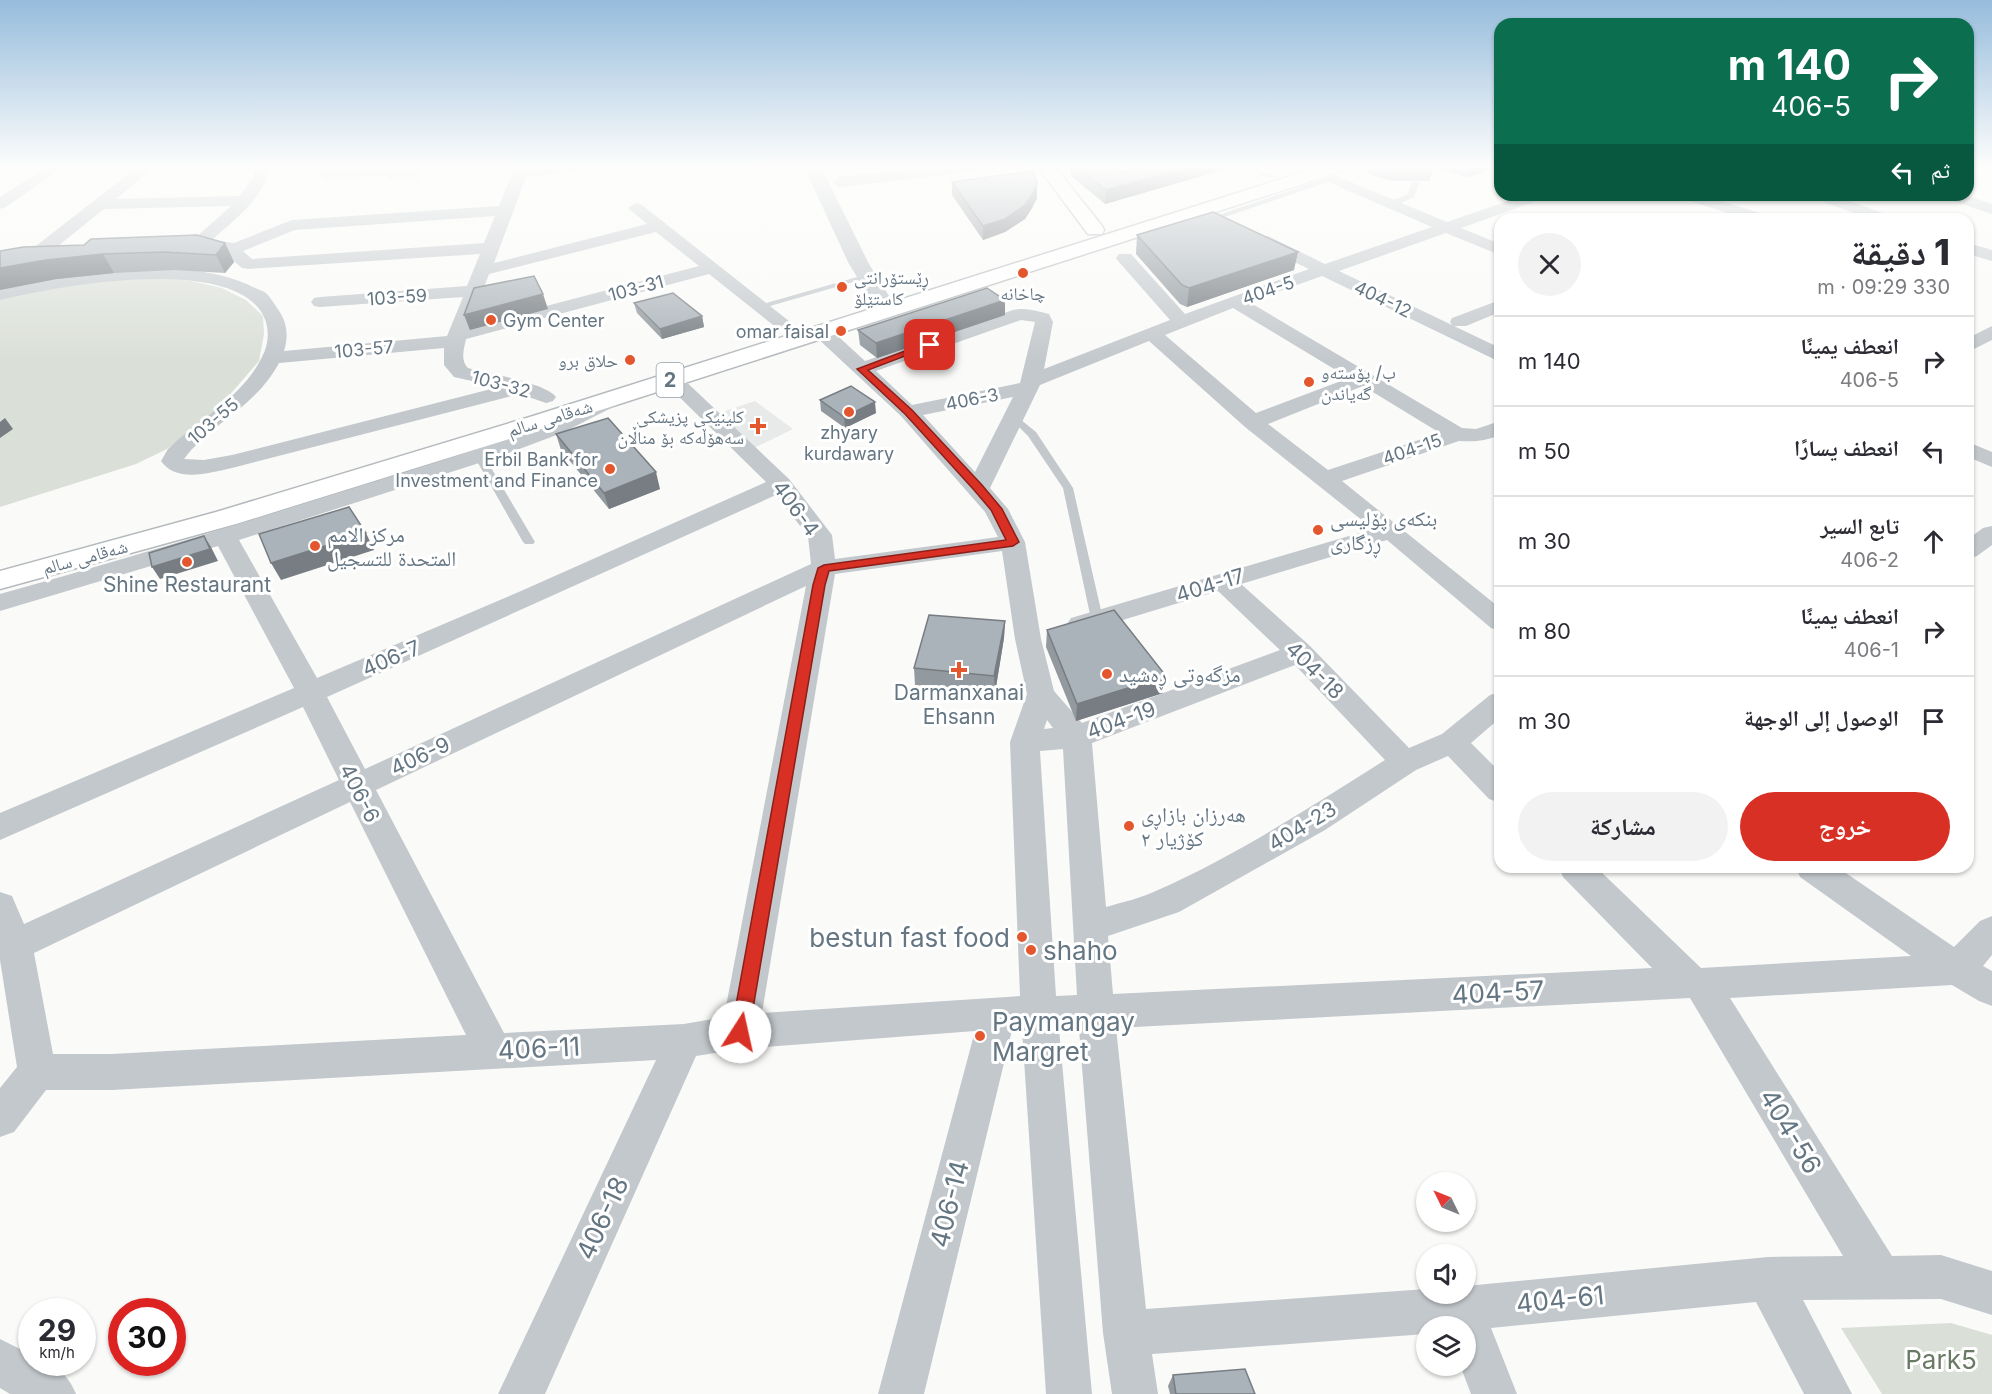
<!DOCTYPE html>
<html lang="ar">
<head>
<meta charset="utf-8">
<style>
	:root { --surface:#fff; --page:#f2f2f3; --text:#2b2b33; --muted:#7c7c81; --line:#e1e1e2; --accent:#d93025 }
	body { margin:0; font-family:Inter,"Noto Naskh Arabic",sans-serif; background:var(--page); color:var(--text); direction:rtl; height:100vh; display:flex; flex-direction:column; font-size:22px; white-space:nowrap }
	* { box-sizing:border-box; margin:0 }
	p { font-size:20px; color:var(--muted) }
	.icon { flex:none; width:33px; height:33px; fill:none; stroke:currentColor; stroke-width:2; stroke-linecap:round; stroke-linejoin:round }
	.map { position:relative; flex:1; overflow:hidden; direction:ltr }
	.details { position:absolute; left:1494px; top:213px; width:480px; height:660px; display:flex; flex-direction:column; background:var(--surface); border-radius:18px; box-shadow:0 2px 4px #0004; direction:rtl }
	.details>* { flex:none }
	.top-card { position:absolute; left:1494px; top:18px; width:480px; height:183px; border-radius:18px; box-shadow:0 2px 4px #0004; direction:rtl; background:#0b6e4f; color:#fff; overflow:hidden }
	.needle { width:39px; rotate:313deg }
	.buttons { position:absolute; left:1416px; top:1172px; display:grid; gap:12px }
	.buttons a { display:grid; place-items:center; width:60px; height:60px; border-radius:50%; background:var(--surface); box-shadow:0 2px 4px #0004; font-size:30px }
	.speed { position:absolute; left:18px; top:1298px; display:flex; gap:12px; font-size:30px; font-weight:700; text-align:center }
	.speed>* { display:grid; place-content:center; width:78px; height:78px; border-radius:50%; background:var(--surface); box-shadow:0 2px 4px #0004; line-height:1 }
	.speed small { font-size:15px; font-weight:400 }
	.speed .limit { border:9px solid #d22; background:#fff; color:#111 }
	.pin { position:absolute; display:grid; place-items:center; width:51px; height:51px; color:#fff; margin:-26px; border-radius:12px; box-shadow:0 3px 9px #0006 }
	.me { position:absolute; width:66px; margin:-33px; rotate:10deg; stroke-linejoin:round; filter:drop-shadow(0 0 4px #0008) }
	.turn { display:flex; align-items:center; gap:21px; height:126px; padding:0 24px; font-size:27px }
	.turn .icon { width:78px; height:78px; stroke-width:2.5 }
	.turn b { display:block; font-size:42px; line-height:51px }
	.then { display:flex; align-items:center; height:57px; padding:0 24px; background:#0003; gap:12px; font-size:22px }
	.round { display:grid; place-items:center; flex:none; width:63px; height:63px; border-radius:32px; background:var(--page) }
	.overview { display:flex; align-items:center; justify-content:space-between; height:102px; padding:0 24px }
	h1 { font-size:36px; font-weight:800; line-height:45px }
	.action { display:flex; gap:12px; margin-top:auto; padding:12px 24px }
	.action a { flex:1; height:69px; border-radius:36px; background:var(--accent); color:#fff; font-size:24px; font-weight:800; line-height:69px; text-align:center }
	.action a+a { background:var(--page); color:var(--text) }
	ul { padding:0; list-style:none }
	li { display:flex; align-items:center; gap:18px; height:90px; padding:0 24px; border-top:2px solid var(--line) }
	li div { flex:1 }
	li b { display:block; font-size:22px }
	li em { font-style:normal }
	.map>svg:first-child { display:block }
</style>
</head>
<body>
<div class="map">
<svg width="1992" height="1394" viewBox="0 0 1992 1394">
	<rect width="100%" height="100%" fill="#fafaf8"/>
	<!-- built -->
	<path fill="#e8e9e9" d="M755,401L793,429L750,450L713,415Z"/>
	<!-- green -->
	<path fill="#dadfd7" d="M306,167H427L418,179H388L387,176L326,179Z
		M0,257L191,281L222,288L246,300L263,316L264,334L259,361L213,414L167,449L136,464L0,507Z
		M1951,1323L1992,1335V1394H1882L1841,1328Z"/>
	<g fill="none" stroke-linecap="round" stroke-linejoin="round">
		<!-- secondary casing -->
		<g stroke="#b3babf" stroke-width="3">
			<path id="secondary" d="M1038,167H1055L1102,226L1104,230L1102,234H1088Z"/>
		</g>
		<!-- primary casing -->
		<g stroke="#b5babe" stroke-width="3">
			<path id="primary" d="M1319,167H1345L1343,171L551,426L236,524L0,589V571L216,512L533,416Z"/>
		</g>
		<!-- service -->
		<path fill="#c3c8cc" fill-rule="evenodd" d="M1233,167H1246L1276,176L1272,178Z
			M1330,177L1337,179L1219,219L1212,217Z
			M1412,181L1419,183L1414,197L1395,206H1389V202L1408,194Z
			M1592,195H1602L1593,201H1587V197Z
			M864,275L871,277L763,308L756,306Z
			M1014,414L1036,432L1073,488L1103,619L1101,622H1093L1091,619L1063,488L1028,436L1009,417Z
			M479,453L484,456L535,542L533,544H525L523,542L474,456Z"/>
		<!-- minor -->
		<path fill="#c3c8cc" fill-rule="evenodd" d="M46,167H63L6,207L0,209V197Z
			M137,167H154L116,199L240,196L253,177L255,167H269C265,198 234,220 212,240L234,243L292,220L499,206L515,167H590L583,171L526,177L494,263L647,224L628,208L636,203L642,205L794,325L792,329H778L709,274L466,339C464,349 460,360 468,368C487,373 546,383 556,397L553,401L546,403L520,394L232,468C209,473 176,483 161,461L168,449C199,419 243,397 262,357C270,342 270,324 260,310C220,256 57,286 0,300V289C68,271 184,255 249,285C254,288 262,290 266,293C270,297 274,303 277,308C287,321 289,335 284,351L447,336L463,297L320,307L314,306L311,302L314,298L320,297L467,286L480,254L248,269L242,268L222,251L183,248L181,244L183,240L194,239L231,206L104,209L48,254H36L34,250L36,246ZM495,216L484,243L252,259L243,251L295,230ZM656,232L699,266L470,326L489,274ZM444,348V365L454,377L499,387L232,455L204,460L184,459C212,422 255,408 279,363Z
			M935,167H986L979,171L840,187L832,182L840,177Z
			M1317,168L1447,222L1525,195H1548L1545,198L1461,228L1500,244V255L1446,233L1339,271L1452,325L1450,322L1452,318L1500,300V312L1466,326H1454L1500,348V362L1322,276L1249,302L1462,428L1476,429L1500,421V435C1485,441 1475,442 1459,441L1342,481L1500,608V631L1491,628L1387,540L1241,584L1310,646L1409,748L1442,734L1490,695L1500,692V718L1471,743L1500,772V803L1489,799L1448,756L1416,770L1325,830L1179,912L1108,936L1113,994L1652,968L1563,877L1559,867H1596L1701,968L1911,956L1800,877L1796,867H1837L1954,947L1980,921L1992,916V955L1983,966L1992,971V1006L1979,1001L1952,985L1730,998L1892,1256L1941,1255L1992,1271V1315L1941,1299L1803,1300L1852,1394H1804L1756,1302L1491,1328L1517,1394H1471L1460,1365H1466V1326H1426V1334L1152,1354L1158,1394H1112L1103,1333L1079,1029H1059L1092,1394H1046L1022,1029L1012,1030L924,1394H878L975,1031L740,1049L696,1056L545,1394H498L656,1060L112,1090H46L14,1132L0,1137V1088L17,1067L0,960V892L12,896L24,924L339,780L303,707L0,840V813L294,688L218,546L0,611V594C115,562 230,527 345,491C433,464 522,438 605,396L612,394L619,396L622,400L619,404L562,433L501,456L239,540L317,678L521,591L766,482L665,383L662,379L665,375H679L789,479L832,535L835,559L998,537L985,512L901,416L814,335L812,331L814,327H828L865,361L1013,310C1025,307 1037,311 1049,314L1053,322L1044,369L1170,320L1119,262L1116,258L1119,254H1131L1185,314L1309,269L1256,244L1254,240L1256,236H1268L1325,264L1432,227L1312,175L1310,172ZM1233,308L1349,378L1256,413L1165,335ZM1021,320L1035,322L1020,383L912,405L876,371ZM1149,341L1245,427L1373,529L1071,618L1067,624L1071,630L1080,633L1218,591L1280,650L1082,723L1054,691L1041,639L1025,542L1008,509L990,488L1040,385ZM1363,386L1440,433L1328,470L1268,424ZM1013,397L975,472L923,415ZM776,495L808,536L811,564L365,769L327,697ZM1002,551L1015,639L1027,694L1010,742L1020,996L762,1013L835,574ZM806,586L724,1017L684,1024L504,1033L376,790ZM1295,665L1385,760C1312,806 1237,855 1158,890C1142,898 1123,902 1106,907L1092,743ZM1047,720L1053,728L1044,729ZM1063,749L1077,995L1056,996L1040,751ZM350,802L466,1035L112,1054H53L34,953ZM1690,998L1843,1256L1768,1257L1466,1286V1293H1426V1289L1146,1309L1116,1028Z
			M1677,195H1701L1770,216L1772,219H1747L1680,198Z
			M1810,195H1833L1891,216L1893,219H1870L1813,198Z
			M1941,195H1965L1992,204V214L1944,198Z
			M1968,243L1992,250V261L1968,254Z
			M1992,326V340L1968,352V338Z
			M1968,442L1992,452V467L1968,457Z
			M1992,526V545L1977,556L1968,559V539L1983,528Z
			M0,1339L32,1355V1362C54,1362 68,1374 76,1394H10L0,1388Z"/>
		<!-- tertiary -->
		<path fill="#c3c8cc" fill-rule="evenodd" d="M804,167H821L869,264L889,296L886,300L879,302L872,300L869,296L849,264Z"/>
		<!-- secondary -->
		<use href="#secondary" fill="#fff" fill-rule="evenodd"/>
		<!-- primary -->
		<use href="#primary" fill="#fff" fill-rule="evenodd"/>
	</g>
	<!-- wall -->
	<path fill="#929a9f" d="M1071,167H1113L1122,172L1226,169L1105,204L1071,176Z
		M1368,167H1497L1468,177L1431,168L1432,172L1430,181H1394L1367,174Z
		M952,182L1037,184V198L1032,208L1025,219L1005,232L983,240L952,195Z
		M1137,235L1294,270L1187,307L1180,304L1136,254Z
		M225,243L234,262L225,273L174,270L114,273L57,279L0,251Z
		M634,303L702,316L704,327L662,339L637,313Z
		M1005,315L877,358L860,345L858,330Z
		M820,400L876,413L845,428L821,411Z
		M556,434L660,489L609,509L561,450Z
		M1005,621L1004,638L995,693L915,685L914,668Z
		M1047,630L1163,693L1076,721L1046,647Z
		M1173,1375L1255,1394H1170L1168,1386Z"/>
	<!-- shaded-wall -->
	<path fill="#777d82" d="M1187,167H1226V169L1105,204L1106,190Z
		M1471,167H1497L1468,177Z
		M1037,184V198L1032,208L1025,219L1005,232L983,240V226Z
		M225,243L234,262L225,273L216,255Z
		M1298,252L1294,270L1187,307L1189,288Z
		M103,254L114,273L57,279L0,290V268L46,260Z
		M543,294L548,309L470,330L464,315Z
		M1005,300V315L877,358L876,343Z
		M702,316L704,327L662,339L660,329Z
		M875,402L876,413L845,428L844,417Z
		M5,418L13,429L0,438V422Z
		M656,472L660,489L609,509L604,493Z
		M366,533L374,550L281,580L271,563Z
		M204,536L211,547L218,561L160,579L152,567Z
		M1005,621L1004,638L995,693L994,676Z
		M1166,676L1163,693L1076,721L1077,704Z"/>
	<!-- building -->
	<path fill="#aab3b9" stroke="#777d82" stroke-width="1.5" d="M1077,167H1113L1122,172L1141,167H1187L1106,190Z
		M1378,167H1431L1432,172H1396Z
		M1033,171L1037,184L1032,195L1025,205L1005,219L983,226L952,182Z
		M1213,212L1298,252L1189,288L1182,285L1137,235Z
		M197,235L225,243L216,255L164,252L103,254L46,260L0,268V251L23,247L84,245L91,239Z
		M534,276L543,294L464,315L474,288Z
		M987,288L1005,300L876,343L858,330Z
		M673,293L702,316L660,329L634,303Z
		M851,386L875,402L844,417L820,400Z
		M608,418L656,472L604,493L556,434Z
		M349,507L366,533L271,563L259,534Z
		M204,536L210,549L152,567L149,553Z
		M1114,610L1166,676L1077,704L1047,630Z
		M929,615L1005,621L994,676L914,668Z
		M1245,1369L1255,1394H1176L1173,1375Z"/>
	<!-- sky -->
	<linearGradient id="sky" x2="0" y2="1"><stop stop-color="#96bcdc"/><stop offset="0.46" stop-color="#fdfdfc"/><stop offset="1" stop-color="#fdfdfc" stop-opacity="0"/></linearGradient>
	<rect width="1992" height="362" fill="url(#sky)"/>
	<!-- route -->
	<path fill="#d93025" stroke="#8d1f18" stroke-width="1.5" d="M926,343L934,345L868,370L912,410L982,485L1002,509L1019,542L1013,546L829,571L825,585L749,1032L746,1038L740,1040L734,1038L731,1032L813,585L818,568L824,565L1006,540L991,510L974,490L905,414L857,369Z"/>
	<!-- markers -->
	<g fill="#e4572e" stroke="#fff" stroke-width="2">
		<circle cx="1023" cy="273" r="6"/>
		<circle cx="842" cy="287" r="6"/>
		<circle cx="491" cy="320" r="6"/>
		<circle cx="841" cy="331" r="6"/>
		<circle cx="630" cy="360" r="6"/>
		<circle cx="1309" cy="382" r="6"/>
		<circle cx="849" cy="412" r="6"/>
		<path d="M755 417h6v6h6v6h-6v6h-6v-6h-6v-6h6z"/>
		<circle cx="610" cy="469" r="6"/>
		<circle cx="1318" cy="530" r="6"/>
		<circle cx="315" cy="546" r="6"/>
		<circle cx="187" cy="562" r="6"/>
		<path d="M956 661h6v6h6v6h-6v6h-6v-6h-6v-6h6z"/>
		<circle cx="1107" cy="674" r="6"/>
		<circle cx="1129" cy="826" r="6"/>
		<circle cx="1022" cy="937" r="6"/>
		<circle cx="1031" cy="950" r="6"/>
		<circle cx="980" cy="1036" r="6"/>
	</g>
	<g text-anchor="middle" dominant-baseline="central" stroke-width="6" stroke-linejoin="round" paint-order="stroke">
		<!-- far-poi labels -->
		<g font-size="18" fill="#657683" stroke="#fff" text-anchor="end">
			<text x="854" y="277" text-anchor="start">ڕێستۆرانتی<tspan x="854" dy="21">کاستێلۆ</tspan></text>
			<text x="1023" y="293" text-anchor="middle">چاخانە</text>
			<text x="503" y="320" text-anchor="start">Gym Center</text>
			<text x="829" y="331">omar faisal</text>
			<text x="618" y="360">حلاق برو</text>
			<text x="1321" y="372" text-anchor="start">ب/ پۆستەو<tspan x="1321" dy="21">گەیاندن</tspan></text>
			<text x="744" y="416">کلینیکی پزیشکی<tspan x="744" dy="21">سەهۆڵەکە بۆ مناڵان</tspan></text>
			<text x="849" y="432" text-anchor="middle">zhyary<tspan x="849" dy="21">kurdawary</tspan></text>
			<text x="598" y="459">Erbil Bank for<tspan x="598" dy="21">Investment and Finance</tspan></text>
		</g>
		<!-- far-street labels -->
		<g font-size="18" fill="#657683" stroke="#fff">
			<text transform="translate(636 288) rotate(-15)">103-31</text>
			<text transform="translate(1268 290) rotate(-19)">404-5</text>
			<text transform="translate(397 297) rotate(-4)">103-59</text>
			<text transform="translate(1383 299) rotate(26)">404-12</text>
			<text transform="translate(364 349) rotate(-5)">103-57</text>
			<text transform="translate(501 384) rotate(15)">103-32</text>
			<text transform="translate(972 399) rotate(-11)">406-3</text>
			<text transform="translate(550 418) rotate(-17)">شەقامی سالم</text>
			<text transform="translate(213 421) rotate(-41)">103-55</text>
			<text transform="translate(1412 449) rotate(-19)">404-15</text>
			<text transform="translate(85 557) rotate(-15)">شەقامی سالم</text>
		</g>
		<!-- shield labels -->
		<rect fill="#fff" stroke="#939fa8" stroke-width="1.5" x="656.5" y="363" width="27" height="34" rx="4.5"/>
		<g font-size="20" font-weight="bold" fill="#657683">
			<text x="670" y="380">2</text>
		</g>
		<!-- street labels -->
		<g font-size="21" fill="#657683" stroke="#fff">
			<text transform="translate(796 508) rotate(54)">406-4</text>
			<text transform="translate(1210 585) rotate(-17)">404-17</text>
			<text transform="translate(391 658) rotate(-23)">406-7</text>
			<text transform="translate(1315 670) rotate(45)">404-18</text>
			<text transform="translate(1121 720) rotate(-20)">404-19</text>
			<text transform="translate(420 756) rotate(-25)">406-9</text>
			<text transform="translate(360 793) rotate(63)">406-6</text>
			<text transform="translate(1302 826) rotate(-31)">404-23</text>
		</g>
		<!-- poi labels -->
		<g font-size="21" fill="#657683" stroke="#fff" text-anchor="start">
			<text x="1330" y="518">بنکەی پۆلیسی<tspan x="1330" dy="24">ڕزگاری</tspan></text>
			<text x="327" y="534">مركز الامم<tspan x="327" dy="24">المتحدة للتسجيل</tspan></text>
			<text x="187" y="584" text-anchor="middle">Shine Restaurant</text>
			<text x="1119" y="674">مزگەوتی ڕەشید</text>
			<text x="959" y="692" text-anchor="middle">Darmanxanai<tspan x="959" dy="24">Ehsann</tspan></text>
			<text x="1141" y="814">هەرزان بازاڕی<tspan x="1141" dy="24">کۆژیار ٢</tspan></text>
		</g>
		<!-- near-poi labels -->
		<g font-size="26" fill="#657683" stroke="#fff" text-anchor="start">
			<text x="1010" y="937" text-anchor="end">bestun fast food</text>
			<text x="1043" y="950">shaho</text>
			<text x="992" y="1021">Paymangay<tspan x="992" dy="30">Margret</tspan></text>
		</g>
		<!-- near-street labels -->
		<g font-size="26" fill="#657683" stroke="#fff">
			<text transform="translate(1498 992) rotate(-3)">404-57</text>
			<text transform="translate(539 1048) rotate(-3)">406-11</text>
			<text transform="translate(1791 1131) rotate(59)">404-56</text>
			<text transform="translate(949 1204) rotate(-76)">406-14</text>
			<text transform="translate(602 1218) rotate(-65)">406-18</text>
			<text transform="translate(1560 1299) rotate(-6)">404-61</text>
		</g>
		<!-- near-park labels -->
		<g font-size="26" fill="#687a64" stroke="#fff">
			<text x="1941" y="1359">Park5</text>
		</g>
	</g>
</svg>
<div class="buttons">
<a><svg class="needle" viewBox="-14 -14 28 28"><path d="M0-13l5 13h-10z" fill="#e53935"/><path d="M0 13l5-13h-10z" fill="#7c7c81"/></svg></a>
<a><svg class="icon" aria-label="sound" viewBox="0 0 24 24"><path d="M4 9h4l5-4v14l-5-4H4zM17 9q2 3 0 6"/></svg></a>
<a><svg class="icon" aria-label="layers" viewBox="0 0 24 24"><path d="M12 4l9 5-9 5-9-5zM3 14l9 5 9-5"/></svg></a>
</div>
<div class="speed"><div>29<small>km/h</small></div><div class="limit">30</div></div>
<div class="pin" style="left:930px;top:345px;background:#d93025"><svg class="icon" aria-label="arrive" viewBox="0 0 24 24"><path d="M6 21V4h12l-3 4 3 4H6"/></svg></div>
<svg class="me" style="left:740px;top:1032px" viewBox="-20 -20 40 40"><circle r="19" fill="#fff"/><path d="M0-13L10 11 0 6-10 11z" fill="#d93025"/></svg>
<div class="top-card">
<div class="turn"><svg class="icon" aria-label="right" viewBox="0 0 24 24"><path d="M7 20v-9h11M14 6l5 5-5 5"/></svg><div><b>140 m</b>406-5</div></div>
<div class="then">ثم<svg class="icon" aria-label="left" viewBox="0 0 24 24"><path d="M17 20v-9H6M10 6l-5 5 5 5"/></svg></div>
</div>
<section class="details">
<div class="overview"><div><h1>1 دقيقة</h1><p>330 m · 09:29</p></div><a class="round"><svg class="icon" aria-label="close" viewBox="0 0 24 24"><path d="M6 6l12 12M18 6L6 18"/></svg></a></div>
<ul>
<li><svg class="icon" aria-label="right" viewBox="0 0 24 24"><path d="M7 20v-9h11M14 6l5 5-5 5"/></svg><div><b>انعطف يمينًا</b><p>406-5</p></div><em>140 m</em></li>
<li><svg class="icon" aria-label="left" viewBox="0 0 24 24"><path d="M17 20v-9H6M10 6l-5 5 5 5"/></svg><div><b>انعطف يسارًا</b></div><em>50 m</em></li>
<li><svg class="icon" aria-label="ahead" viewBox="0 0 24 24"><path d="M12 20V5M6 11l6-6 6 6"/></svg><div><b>تابع السير</b><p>406-2</p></div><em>30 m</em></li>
<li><svg class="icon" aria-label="right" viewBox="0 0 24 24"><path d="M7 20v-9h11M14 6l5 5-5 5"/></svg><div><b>انعطف يمينًا</b><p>406-1</p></div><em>80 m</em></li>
<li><svg class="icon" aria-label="arrive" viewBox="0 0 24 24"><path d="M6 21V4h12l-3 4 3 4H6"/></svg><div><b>الوصول إلى الوجهة</b></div><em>30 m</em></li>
</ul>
<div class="action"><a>خروج</a><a>مشاركة</a></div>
</section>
</div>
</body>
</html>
